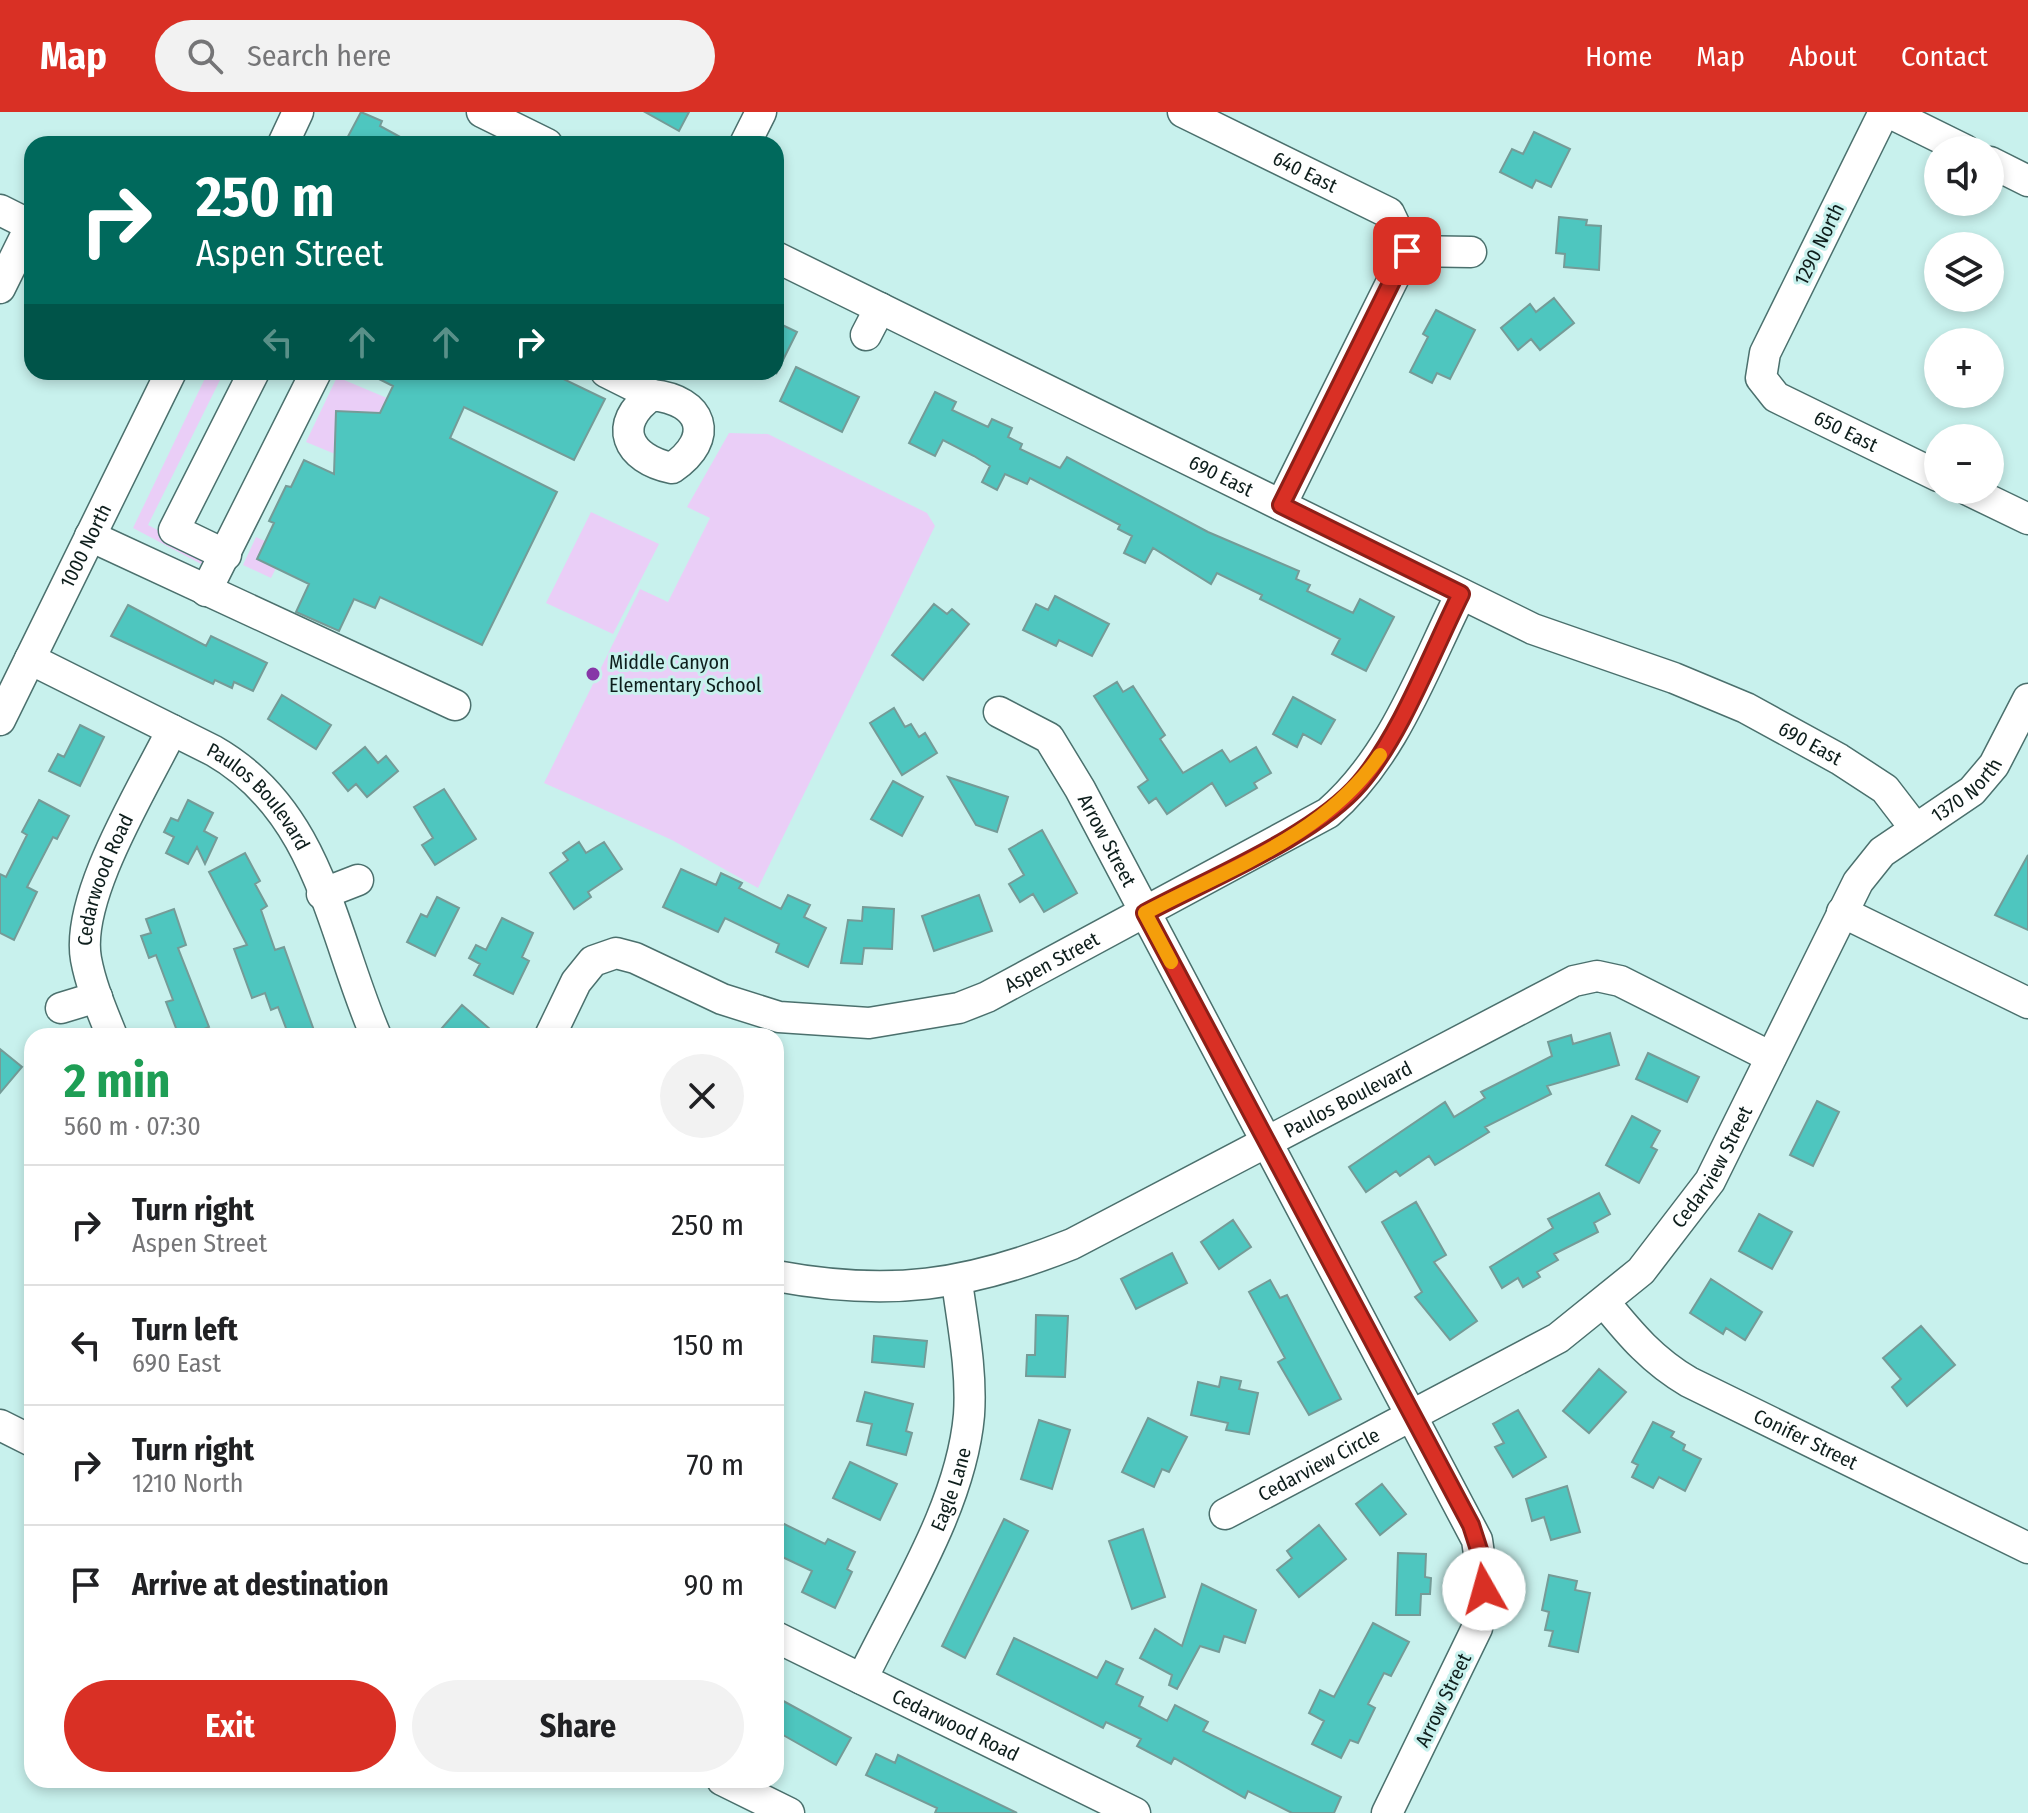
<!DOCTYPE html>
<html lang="en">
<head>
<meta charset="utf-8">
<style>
	:root { --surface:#fff; --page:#f2f2f2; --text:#202124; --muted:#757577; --line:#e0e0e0; --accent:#d93025 }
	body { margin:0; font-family:"Fira Sans Condensed",sans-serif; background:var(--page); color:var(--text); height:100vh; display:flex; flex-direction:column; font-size:30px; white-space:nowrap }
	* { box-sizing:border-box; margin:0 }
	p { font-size:26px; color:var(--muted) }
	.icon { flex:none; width:44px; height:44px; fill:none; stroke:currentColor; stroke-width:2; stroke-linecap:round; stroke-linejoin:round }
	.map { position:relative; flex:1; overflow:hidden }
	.panel { position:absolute; left:24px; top:916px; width:760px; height:760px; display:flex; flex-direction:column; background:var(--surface); border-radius:24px; box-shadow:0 4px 12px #0003 }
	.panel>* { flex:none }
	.hud { position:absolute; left:24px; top:24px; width:760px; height:244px; border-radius:24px; box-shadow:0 4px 12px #0003; background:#00695c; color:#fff; overflow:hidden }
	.buttons { position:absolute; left:1924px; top:24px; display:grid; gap:16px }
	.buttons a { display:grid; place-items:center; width:80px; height:80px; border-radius:50%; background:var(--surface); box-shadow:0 4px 12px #0003; font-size:40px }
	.pin { position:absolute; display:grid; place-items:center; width:68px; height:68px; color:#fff; margin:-34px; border-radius:16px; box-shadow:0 4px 12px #0006 }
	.me { position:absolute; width:88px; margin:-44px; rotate:353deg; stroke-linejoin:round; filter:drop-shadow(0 0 6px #0008) }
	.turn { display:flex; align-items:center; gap:28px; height:168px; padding:0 40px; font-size:36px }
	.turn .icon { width:104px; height:104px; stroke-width:2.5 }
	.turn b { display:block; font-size:56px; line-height:68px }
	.lanes { display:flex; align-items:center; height:76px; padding:0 40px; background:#0003; justify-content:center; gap:40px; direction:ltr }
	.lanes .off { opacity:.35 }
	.round { display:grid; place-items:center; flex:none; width:84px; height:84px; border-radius:42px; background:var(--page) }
	.headline { display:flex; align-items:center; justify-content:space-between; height:136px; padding:0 40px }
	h1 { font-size:48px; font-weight:700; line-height:60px; color:#1e9e55 }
	.action { display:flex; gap:16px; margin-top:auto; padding:16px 40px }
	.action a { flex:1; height:92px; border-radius:48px; background:var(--accent); color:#fff; font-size:32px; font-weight:700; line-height:92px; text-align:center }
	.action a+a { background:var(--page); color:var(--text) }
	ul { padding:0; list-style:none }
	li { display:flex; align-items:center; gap:24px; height:120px; padding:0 40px; border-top:2px solid var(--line) }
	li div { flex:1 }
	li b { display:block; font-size:30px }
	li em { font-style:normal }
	header { display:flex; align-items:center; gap:48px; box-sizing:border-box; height:112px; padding:0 40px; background:var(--accent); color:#fff }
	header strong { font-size:38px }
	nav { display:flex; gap:44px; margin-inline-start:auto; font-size:28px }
	.search { width:560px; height:72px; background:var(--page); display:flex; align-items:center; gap:20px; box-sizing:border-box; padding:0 28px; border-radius:44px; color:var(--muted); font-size:30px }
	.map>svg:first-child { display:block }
</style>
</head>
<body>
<header>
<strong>Map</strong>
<div class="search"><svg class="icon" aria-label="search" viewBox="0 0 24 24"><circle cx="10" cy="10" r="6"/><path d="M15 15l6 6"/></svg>Search here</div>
<nav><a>Home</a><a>Map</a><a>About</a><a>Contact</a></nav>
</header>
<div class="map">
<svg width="2028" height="1701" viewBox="0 0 2028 1701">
	<rect width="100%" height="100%" fill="#c8f1ed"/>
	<!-- green -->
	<path fill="#eacef7" d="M208,260H224L148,413L204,443L203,453L133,416Z
		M337,265L387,286L380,301L337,299L335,342L306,330Z
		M729,321L768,322L927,401L935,414L758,776L672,728L544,671L640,477L668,490L710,406L687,395Z
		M591,400L659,432L613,522L546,491Z
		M256,425L265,429L256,447L276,456L271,466L243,453Z"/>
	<!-- building -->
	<path fill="#4ec6bf" stroke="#759b97" stroke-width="2" d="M361,0L382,9L380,14L413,32H344Z
		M645,0H689L679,19Z
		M1534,20L1570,37L1551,75L1536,68L1532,76L1500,60L1512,37L1523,42Z
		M1559,105L1587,108L1586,113L1601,114L1599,158L1564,155L1565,142L1556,141Z
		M1554,186L1574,211L1540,238L1531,227L1518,238L1501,216L1530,192L1536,200Z
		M1436,198L1475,218L1450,267L1437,261L1432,271L1410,260L1428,225L1423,222Z
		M776,210L797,220L776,262Z
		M796,255L859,285L842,320L780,289Z
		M365,260H549L605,287L574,348L464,295L450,326L557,380L482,533L380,485L375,496L354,487L339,519L296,500L309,472L257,447L274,411L269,409L286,374L291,375L304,348L334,362L336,299L380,301L393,274Z
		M935,280L956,290L952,298L988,315L992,307L1012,316L1008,325L1022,332L1020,337L1060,356L1067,345L1208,420L1299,459L1296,467L1310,473L1307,479L1353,501L1360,487L1394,505L1366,559L1332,542L1340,527L1260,487L1262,483L1217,461L1211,472L1153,436L1145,451L1124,441L1132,424L1118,417L1120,413L1030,366L1027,372L1005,362L997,378L982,370L990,354L974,344L943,328L935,344L909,331Z
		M1055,484L1109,512L1092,544L1059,528L1056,534L1023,518L1036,492L1048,498Z
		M934,492L947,502L952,497L969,512L923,568L892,543Z
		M128,493L206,534L211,524L267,551L253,579L234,570L232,576L215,568L213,572L111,524Z
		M1117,570L1123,580L1133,574L1165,623L1160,627L1183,661L1222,638L1230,650L1256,635L1271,661L1254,671L1257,676L1226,694L1212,671L1167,702L1156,686L1149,691L1138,675L1148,668L1094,584Z
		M282,583L331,613L316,637L268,607Z
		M1293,585L1335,608L1321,632L1303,622L1297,635L1273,622Z
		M894,596L905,615L911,612L919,625L925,621L937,641L902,663L870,611Z
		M80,613L104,625L80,674L49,659L58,642L64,645Z
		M365,635L378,651L386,644L398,659L367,685L356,672L348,679L333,661Z
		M948,665L1008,685L997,720L976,713Z
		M893,669L923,685L902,724L871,707Z
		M444,677L476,727L435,753L422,733L433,726L414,695Z
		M39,688L69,704L57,727L53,725L27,775L37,780L14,828L0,821V762L6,765L27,723L22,720Z
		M188,688L213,701L204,719L217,726L205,752L197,735L188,752L166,741L174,725L164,720L171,706L178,709Z
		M1042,718L1077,781L1044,800L1033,782L1020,790L1009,772L1024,763L1009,737Z
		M579,730L586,741L604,730L622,757L588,780L591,785L574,797L550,761L568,748L563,741Z
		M245,741L260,769L255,772L267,794L261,798L275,838L284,835L316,924H289L278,895L271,898L265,881L252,886L234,837L247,833L209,760Z
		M2028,743V818L1995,803Z
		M681,757L716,773L721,761L742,771L739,776L781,797L788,783L810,793L804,805L826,816L808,855L776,840L779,832L725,806L718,820L663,795Z
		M979,783L992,819L934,839L922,804Z
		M437,785L459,796L435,844L407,830L421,802L427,805Z
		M863,795L894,797L892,837L864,836L862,852L841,851L848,808L862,809Z
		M174,797L186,833L178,836L209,915L186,924H179L166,890L173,888L156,843L149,846L141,824L151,821L146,807Z
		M502,806L533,821L522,845L529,849L513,882L474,863L480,852L469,846L476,833L486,838Z
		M462,893L498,924H435Z
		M1610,921L1619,953L1547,974L1551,982L1485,1015L1489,1020L1435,1053L1429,1044L1400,1064L1396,1059L1366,1080L1349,1055L1445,990L1454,1005L1485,986L1481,980L1552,944L1548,930L1571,923L1573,932Z
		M0,937L22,955L0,981Z
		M1648,941L1699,965L1687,990L1636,967Z
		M1817,989L1839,1000L1813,1054L1790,1043Z
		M1632,1004L1660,1019L1651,1035L1657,1038L1639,1071L1606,1053Z
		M1599,1081L1610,1102L1594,1111L1598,1120L1554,1142L1558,1148L1537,1160L1540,1165L1523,1175L1518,1166L1502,1176L1490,1155L1553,1116L1548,1107Z
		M1416,1090L1446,1143L1434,1150L1477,1209L1450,1228L1415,1185L1422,1180L1382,1110Z
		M1759,1102L1792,1120L1772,1157L1739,1139Z
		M1233,1108L1251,1135L1219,1157L1201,1130Z
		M1172,1141L1187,1171L1136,1197L1121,1167Z
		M1711,1167L1762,1200L1745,1228L1726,1216L1723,1222L1690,1201Z
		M1270,1168L1280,1186L1287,1183L1341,1287L1309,1303L1278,1250L1285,1246L1249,1180Z
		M1036,1203L1068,1204L1065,1265L1026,1264L1027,1243H1035Z
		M1921,1214L1955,1253L1907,1294L1892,1275L1901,1267L1883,1246Z
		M874,1224L927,1229L924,1255L872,1250Z
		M1599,1257L1626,1280L1589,1321L1563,1299Z
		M1221,1265L1241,1269L1239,1277L1258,1281L1249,1322L1226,1318L1228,1311L1191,1303L1198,1270L1219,1275Z
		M865,1280L913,1292L906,1319L912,1321L906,1343L867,1333L872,1312L857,1309Z
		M1518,1298L1546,1345L1513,1365L1495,1335L1504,1331L1493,1312Z
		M1148,1306L1187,1325L1169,1360L1162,1357L1154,1375L1122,1360Z
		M1039,1308L1070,1318L1052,1377L1021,1367Z
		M1653,1310L1674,1320L1671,1325L1685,1333L1683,1338L1701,1347L1685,1379L1659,1365L1653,1376L1632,1365L1638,1353L1632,1350Z
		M850,1350L897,1372L880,1408L833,1386Z
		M1382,1372L1406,1402L1380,1423L1356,1392Z
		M1567,1374L1580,1420L1551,1428L1544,1405L1532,1409L1526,1387Z
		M1004,1407L1028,1419L965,1546L942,1534Z
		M776,1408L825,1432L828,1427L855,1440L847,1457L852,1460L835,1496L802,1480L812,1459L776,1442Z
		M1319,1413L1346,1447L1299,1485L1277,1458L1292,1446L1287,1439Z
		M1143,1417L1165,1485L1132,1497L1109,1429Z
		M1398,1441L1426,1442L1425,1465L1431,1466L1430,1482H1421L1420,1503H1396Z
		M1549,1463L1577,1469L1575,1478L1590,1481L1578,1540L1549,1534L1553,1519L1545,1518L1549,1500L1542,1498Z
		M1202,1472L1256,1498L1245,1531L1224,1524L1219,1540L1200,1534L1177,1577L1169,1573L1172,1563L1140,1546L1155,1517L1182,1534Z
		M1373,1511L1409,1530L1391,1564L1384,1561L1368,1592L1375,1596L1358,1631L1350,1628L1341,1646L1312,1632L1324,1609L1309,1601L1320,1578L1334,1585Z
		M1014,1526L1097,1566L1106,1549L1123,1557L1116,1572L1143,1585L1139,1594L1167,1609L1175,1593L1208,1610L1203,1619L1341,1685L1334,1701H1292L1248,1679L1245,1686L1174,1646L1171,1652L1137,1634L1141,1627L1106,1610L1103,1616L997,1562Z
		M776,1585L851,1626L836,1653L776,1619Z
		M876,1642L895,1651L898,1643L1017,1701H935L937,1696L866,1663Z"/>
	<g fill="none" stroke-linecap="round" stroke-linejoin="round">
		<!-- minor casing -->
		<g stroke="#4b706d" stroke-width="33">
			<g id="minor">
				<path d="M482,0L547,32"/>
				<path id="s1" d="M1183,0L1389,101L1407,139"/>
				<path id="s2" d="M1884,0L1765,241L1761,266L1776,285L1938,364"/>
				<path d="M1888,0L1965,38"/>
				<path d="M283,32L298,0"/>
				<path d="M745,32L761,0"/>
				<path d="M1990,50L2028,69"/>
				<path d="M0,98L32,114"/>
				<path d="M1407,139L1471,140"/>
				<path id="s3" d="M776,145L1533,517L1674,566L1746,596L1839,647L1885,677L1915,716"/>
				<path d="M0,176L31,113"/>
				<path d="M866,223L880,196"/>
				<path d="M606,260L652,283"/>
				<path d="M652,283C703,288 716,326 672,356C627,347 611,312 652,283Z"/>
				<path d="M1968,378L2028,407"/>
				<path d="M1281,393L1407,139"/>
				<path d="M90,424L455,593"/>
				<path d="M226,443L174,418L254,260"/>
				<path d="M206,479L316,260"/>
				<path id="s4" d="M30,547L214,639C320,700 331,819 376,924"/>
				<path id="s5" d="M999,600L1049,626L1080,677L1477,1428L1484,1477L1477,1516L1387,1701"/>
				<path id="s6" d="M0,608L171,260"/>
				<path d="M322,782L358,768"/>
				<path d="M1842,800L2028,891"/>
				<path d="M61,896L97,885"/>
				<path id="s7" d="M112,924C102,899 91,874 86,847C75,785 144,675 172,618"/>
				<path id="s8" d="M550,924L576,870L593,849L616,841L635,846L722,887L779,905L869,911L959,896L987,885L1328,701C1393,645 1423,558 1461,482"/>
				<path id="s9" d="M776,1164C889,1185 967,1174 1072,1132L1574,869L1597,864L1620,869L1771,945"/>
				<path id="s10" d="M1605,1191C1631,1223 1653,1249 1689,1270L2028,1436"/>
				<path d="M0,1313L32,1329"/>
				<path id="s11" d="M1225,1402L1558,1226L1641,1159L1710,1069L1858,770L1882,740L1972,679L1994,653L2028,587"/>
				<path id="s12" d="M776,1525L1135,1701"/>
				<path id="s13" d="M862,1567C901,1486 961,1394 969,1303C972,1259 963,1214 957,1170"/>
				<path d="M722,1668L789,1701"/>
			</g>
		</g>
		<!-- minor -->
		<use href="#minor" stroke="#fff" stroke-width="30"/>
	</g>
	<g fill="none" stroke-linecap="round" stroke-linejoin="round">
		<!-- route casing -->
		<g stroke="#8d1f18" stroke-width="20">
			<path id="route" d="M1407,139L1281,393L1461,482C1432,540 1401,623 1360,671C1315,724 1208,767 1145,801L1471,1413L1481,1444L1484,1477"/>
		</g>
		<!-- route -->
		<use href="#route" stroke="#d93025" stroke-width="14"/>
		<!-- slow -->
		<path stroke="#f59e0b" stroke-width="14" d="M1171,850L1145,801C1228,757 1326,723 1380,643"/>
	</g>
	<!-- markers -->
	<circle fill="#8737a7" stroke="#c8f1ed" stroke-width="3" cx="593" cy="562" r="8"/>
	<g text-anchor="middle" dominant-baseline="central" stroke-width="6" stroke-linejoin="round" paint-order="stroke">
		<!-- street labels -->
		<g font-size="20" fill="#0e1e1c" stroke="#c8f1ed">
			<text stroke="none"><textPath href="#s1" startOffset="136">640 East</textPath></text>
			<text transform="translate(1819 132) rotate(-64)">1290 North</text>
			<text stroke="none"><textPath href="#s2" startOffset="396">650 East</textPath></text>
			<text stroke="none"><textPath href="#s3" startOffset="496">690 East</textPath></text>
			<text stroke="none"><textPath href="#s6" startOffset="194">1000 North</textPath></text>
			<text stroke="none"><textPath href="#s3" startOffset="1144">690 East</textPath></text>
			<text stroke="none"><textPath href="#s11" startOffset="1074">1370 North</textPath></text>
			<text stroke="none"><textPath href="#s4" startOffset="270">Paulos Boulevard</textPath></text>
			<text stroke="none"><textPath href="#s5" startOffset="174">Arrow Street</textPath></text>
			<text stroke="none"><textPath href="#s7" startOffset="164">Cedarwood Road</textPath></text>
			<text stroke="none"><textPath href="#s8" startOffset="572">Aspen Street</textPath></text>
			<text stroke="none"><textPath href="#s9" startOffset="614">Paulos Boulevard</textPath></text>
			<text stroke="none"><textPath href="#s11" startOffset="610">Cedarview Street</textPath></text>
			<text stroke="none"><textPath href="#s10" startOffset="246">Conifer Street</textPath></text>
			<text stroke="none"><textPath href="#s11" startOffset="106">Cedarview Circle</textPath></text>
			<text stroke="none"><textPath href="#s13" startOffset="210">Eagle Lane</textPath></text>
			<text transform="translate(1443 1588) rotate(-64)">Arrow Street</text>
			<text stroke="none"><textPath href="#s12" startOffset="200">Cedarwood Road</textPath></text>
		</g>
		<!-- poi labels -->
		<g font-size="20" fill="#0e1e1c" stroke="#c8f1ed" text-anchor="start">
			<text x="609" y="550">Middle Canyon<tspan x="609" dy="23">Elementary School</tspan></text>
		</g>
	</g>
</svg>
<div class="buttons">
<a><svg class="icon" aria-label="sound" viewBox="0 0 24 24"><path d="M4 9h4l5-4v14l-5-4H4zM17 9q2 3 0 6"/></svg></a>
<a><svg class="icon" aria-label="layers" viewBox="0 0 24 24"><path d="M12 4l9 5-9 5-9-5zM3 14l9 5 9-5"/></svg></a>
<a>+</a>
<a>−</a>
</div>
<div class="pin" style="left:1407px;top:139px;background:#d93025"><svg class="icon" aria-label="arrive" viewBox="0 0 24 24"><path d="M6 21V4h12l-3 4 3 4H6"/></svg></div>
<svg class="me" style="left:1484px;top:1477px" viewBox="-20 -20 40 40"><circle r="19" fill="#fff"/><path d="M0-13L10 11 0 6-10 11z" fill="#d93025"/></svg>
<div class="hud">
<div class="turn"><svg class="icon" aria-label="right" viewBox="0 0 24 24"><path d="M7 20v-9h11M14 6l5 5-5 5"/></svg><div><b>250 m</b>Aspen Street</div></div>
<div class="lanes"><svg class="icon off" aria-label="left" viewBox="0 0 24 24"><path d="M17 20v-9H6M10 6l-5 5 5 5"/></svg><svg class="icon off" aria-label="ahead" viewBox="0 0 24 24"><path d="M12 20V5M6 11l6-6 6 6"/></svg><svg class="icon off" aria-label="ahead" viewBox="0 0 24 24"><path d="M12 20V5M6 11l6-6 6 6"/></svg><svg class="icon" aria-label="right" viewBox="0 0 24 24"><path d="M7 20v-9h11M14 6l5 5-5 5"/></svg></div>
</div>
<section class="panel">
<div class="headline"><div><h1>2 min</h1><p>560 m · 07:30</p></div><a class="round"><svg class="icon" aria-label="close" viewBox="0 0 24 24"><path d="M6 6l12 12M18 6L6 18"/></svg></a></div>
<ul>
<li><svg class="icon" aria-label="right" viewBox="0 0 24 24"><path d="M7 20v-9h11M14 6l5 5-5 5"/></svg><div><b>Turn right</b><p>Aspen Street</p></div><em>250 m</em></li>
<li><svg class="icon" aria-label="left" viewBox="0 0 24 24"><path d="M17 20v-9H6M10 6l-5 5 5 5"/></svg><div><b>Turn left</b><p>690 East</p></div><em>150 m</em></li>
<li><svg class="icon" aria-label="right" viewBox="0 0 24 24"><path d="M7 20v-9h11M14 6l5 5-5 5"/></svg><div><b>Turn right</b><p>1210 North</p></div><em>70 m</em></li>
<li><svg class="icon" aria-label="arrive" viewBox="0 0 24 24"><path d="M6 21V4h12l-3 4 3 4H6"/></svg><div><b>Arrive at destination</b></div><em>90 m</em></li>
</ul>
<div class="action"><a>Exit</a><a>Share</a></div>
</section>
</div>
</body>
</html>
